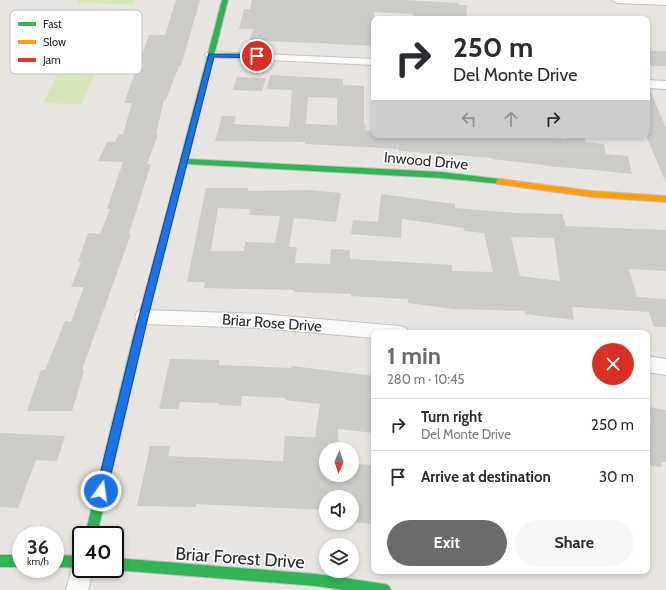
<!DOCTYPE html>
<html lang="en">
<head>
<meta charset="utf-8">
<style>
	:root { --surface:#fff; --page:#f7f7f7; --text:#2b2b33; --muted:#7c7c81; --line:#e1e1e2; --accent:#6c6b6a }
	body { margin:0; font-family:Cabin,sans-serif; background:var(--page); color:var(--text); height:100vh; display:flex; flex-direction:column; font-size:15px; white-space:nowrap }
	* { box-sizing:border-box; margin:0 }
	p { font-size:13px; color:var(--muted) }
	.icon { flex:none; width:22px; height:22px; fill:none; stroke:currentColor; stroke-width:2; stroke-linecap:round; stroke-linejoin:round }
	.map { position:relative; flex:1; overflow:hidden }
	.sheet { position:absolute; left:371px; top:330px; width:279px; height:244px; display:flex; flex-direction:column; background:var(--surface); border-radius:8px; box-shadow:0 2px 6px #0003 }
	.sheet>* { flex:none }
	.guide { position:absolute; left:371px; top:16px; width:279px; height:122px; border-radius:8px; box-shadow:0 2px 6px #0003; background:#fff; color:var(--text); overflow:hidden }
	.needle { width:26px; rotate:182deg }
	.buttons { position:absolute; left:319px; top:442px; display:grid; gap:8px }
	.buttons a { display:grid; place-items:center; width:40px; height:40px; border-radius:50%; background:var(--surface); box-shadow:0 2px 6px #0003; font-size:20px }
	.speed { position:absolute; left:12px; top:526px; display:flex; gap:8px; font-size:20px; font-weight:700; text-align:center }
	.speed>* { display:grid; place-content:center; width:52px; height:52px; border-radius:50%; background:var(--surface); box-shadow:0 2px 6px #0003; line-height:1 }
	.speed small { font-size:10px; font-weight:400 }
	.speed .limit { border:2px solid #111; border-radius:6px; background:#fff; color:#111 }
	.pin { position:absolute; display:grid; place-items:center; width:34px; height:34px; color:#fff; margin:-17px; border:2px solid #fff; border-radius:50%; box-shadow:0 1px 4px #0007 }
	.me { position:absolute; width:44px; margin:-22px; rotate:14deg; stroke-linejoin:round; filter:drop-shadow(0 0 3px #0008) }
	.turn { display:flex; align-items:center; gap:14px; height:84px; padding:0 16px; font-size:18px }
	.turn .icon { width:52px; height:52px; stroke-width:2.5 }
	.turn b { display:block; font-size:28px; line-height:34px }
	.lanes { display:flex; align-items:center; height:38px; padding:0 16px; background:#0003; justify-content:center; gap:20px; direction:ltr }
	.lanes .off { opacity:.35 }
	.round { display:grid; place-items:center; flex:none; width:42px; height:42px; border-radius:21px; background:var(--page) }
	.overview { display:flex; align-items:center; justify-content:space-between; height:68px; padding:0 16px }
	h1 { font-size:24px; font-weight:700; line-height:30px; color:var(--accent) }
	.action { display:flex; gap:8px; margin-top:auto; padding:8px 16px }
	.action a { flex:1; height:46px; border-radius:24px; background:var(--accent); color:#fff; font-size:16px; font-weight:700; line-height:46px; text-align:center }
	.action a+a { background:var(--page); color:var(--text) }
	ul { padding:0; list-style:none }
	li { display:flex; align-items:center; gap:12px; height:52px; padding:0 16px; border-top:1px solid var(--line) }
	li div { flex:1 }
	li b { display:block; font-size:15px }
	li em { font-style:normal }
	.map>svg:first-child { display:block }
</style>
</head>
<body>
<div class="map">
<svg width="666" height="590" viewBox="0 0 666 590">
	<rect width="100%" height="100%" fill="#e8e5e0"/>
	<!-- pitch -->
	<path fill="#d5e7b8" d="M79,0H135L133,4L77,3Z
		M63,64H100L81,104L43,103Z"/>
	<!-- building -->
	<path fill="#cdcbc7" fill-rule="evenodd" d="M176,0H200L181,66H179L166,100H164L156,135H158L147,164H151L129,234H131L82,370L84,371L72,411H27L41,370H45L65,321L71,322L84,287H71L81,262H78L88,233L100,234L110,209H107L123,162L98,161L107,142H115L119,134H123L132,103H124L149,35H165Z
		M252,0H404L458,3V5H467L466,19L429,17L428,19H413V14L374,12V46L250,40L253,29H239L244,9H250Z
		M647,51H666V66H647Z
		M270,75L343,79V85L364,86V125H366L365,130L374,131V135H533V137L566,139L565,135H584L586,142L604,144L606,154L628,156L632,174L596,170L545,166V165L492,159V158L399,151V149L305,144V142L215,141L222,116H236L234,124L289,127L292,90L267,89ZM308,97L337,98V125L306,124Z
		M237,77L266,78L262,91L233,90Z
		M647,90H650L666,128V183L647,138Z
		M206,188H248V191L308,190L341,193L336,222L294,218L289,247H297L295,263L330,264L331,249L350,250V259L437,264L452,265V271L493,272L484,233L464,231V228L402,219L401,238L351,234L353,220L378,222L381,194L455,204V208L516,213L562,214L566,226L666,230V271L629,269L637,297L666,299V327H654L649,312L572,307L574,320L525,314V311L454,309L408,303V299L351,296V294L294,292V290L204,288L205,282H187ZM218,208L250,209L249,215L280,216L275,243L245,242L244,251H211ZM511,237L554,238L560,281L520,276Z
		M170,359L219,360V365L291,368L292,366L374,376V433L338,429V449H326V475H353L354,464L374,465V524L352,522V497H326V510L196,504V507L137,506L150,446H170L168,456L283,461L285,436L315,437L320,404L285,400V398L242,396L241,406L219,405V403L180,402L178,409H159Z
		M649,407L666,410V462H661L662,467L647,465V422L651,423Z
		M0,433L65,436L57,461L36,460L18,508L0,507Z"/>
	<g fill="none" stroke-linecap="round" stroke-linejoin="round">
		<!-- street casing -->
		<g stroke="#c2c1c1" stroke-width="2">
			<path id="street" d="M612,0H666V5L617,3Z
				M211,52L374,59V65L207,57L205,55L207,53Z
				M647,80L666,81V89L647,88Z
				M143,310L260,314L400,326L406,328L408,333H374V338L260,328L143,324L137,322L135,317L137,312Z
				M647,356L666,359V375L647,372Z
				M81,559V569H93L88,590H66L74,561Z"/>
		</g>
		<!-- fast casing -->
		<g stroke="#c2c1c1" stroke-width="2">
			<path id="fast" d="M222,0H228L188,159L441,172L500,179L503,180L504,182L503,184L441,178L187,164L174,214L173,216H167L166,214Z
				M137,337L140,338L142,341L97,535H85L132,341L134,338Z
				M0,555H21V567H0Z
				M55,555L81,556V568L55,567Z
				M115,558L316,574L385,584L389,586L391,590H343L316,586L115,570L113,569H115Z"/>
		</g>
		<!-- slow casing -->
		<g stroke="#c2c1c1" stroke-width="2">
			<path id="slow" d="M500,179L592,191L666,196V202L592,197L497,184L496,182L497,180Z"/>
		</g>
		<!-- jam casing -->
		<g stroke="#c2c1c1" stroke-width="2">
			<path id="jam" d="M170,211L174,214L142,341L140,344L137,345L134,344L132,341L166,214Z"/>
		</g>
		<!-- street -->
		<use href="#street" fill="#fcfbfa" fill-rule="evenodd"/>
		<!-- fast -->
		<use href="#fast" fill="#30b455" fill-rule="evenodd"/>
		<!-- slow -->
		<use href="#slow" fill="#ff9f0a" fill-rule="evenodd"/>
		<!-- jam -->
		<use href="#jam" fill="#e5322d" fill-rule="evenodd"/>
	</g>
	<!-- route -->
	<path fill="#1a73e8" stroke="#114b97" d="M209,54H257L260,56L257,58L214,57L148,317L107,491L105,495L101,497L97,495L96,491L139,317Z"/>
	<g text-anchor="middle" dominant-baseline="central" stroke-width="3" stroke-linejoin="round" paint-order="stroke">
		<!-- street labels -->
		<g font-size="15" fill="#2a2a2a" stroke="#fff">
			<text transform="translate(426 161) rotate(5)">Inwood Drive</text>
			<text transform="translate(272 323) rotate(4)">Briar Rose Drive</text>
		</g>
		<!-- near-street labels -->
		<g font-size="18" fill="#2a2a2a" stroke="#fff">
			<text transform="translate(240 558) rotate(4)">Briar Forest Drive</text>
		</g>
	</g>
	<!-- legend -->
	<rect x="10" y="10" width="132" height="64" rx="6" fill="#fff" stroke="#bfbfbf" stroke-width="1"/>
	<rect x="18" y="22" width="18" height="4" fill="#30b455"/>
	<rect x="18" y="40" width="18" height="4" fill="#ff9f0a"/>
	<rect x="18" y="58" width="18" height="4" fill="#e5322d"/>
	<g font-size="11" fill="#2a2a2a">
		<text x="43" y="28">Fast</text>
		<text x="43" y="46">Slow</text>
		<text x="43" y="64">Jam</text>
	</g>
</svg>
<div class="buttons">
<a><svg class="needle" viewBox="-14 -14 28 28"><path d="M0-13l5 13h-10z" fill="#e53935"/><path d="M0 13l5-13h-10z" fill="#7c7c81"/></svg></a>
<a><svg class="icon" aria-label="sound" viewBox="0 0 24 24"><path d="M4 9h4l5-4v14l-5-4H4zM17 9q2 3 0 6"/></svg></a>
<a><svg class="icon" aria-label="layers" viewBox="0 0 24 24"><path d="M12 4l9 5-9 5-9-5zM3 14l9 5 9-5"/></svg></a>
</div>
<div class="speed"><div>36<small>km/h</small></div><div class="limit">40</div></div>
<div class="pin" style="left:257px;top:56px;background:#d93025"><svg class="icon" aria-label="arrive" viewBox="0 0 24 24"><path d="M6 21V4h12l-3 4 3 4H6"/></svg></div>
<svg class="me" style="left:101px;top:491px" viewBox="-20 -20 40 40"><circle r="17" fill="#1a73e8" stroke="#fff" stroke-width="3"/><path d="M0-11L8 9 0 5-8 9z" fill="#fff"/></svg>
<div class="guide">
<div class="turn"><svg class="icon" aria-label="right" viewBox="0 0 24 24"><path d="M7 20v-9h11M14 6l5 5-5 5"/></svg><div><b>250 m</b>Del Monte Drive</div></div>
<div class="lanes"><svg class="icon off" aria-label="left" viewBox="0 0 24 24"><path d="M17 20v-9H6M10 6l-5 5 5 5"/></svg><svg class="icon off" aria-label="ahead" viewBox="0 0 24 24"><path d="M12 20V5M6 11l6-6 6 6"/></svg><svg class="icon" aria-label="right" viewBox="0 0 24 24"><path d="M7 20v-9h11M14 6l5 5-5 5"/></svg></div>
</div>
<section class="sheet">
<div class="overview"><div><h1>1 min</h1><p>280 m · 10:45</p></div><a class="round" style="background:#d93025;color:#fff"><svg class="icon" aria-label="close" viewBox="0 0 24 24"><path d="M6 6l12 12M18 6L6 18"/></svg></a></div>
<ul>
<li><svg class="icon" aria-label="right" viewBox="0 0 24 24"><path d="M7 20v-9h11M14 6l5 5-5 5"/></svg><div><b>Turn right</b><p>Del Monte Drive</p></div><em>250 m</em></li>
<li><svg class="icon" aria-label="arrive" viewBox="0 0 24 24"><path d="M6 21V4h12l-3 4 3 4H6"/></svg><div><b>Arrive at destination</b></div><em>30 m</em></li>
</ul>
<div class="action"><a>Exit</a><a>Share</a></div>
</section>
</div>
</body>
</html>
